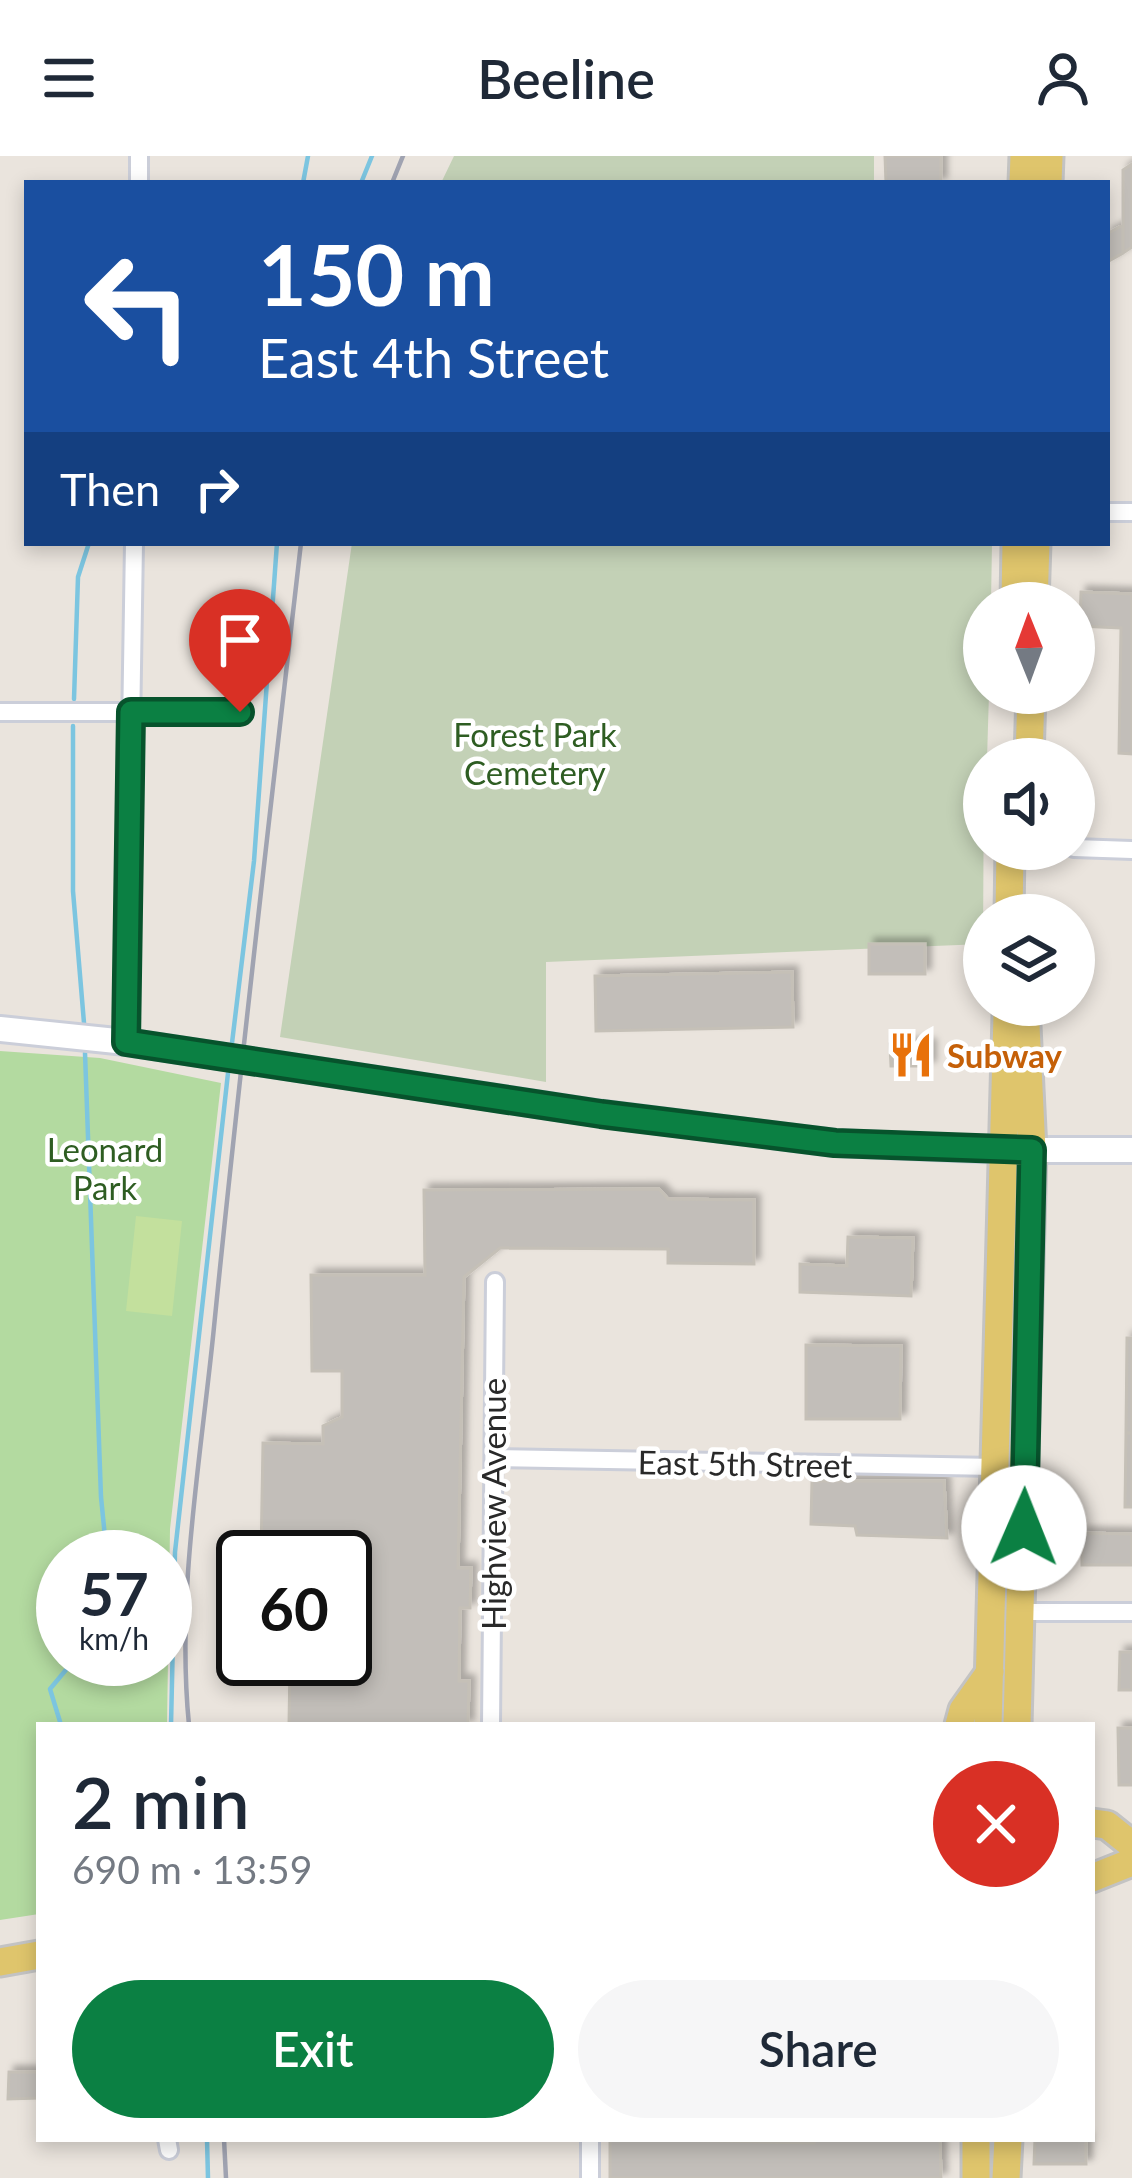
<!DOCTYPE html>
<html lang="en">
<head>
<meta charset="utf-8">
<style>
	:root { --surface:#fff; --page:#f6f6f7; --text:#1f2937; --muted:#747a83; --accent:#0b8043 }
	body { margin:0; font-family:Lato,sans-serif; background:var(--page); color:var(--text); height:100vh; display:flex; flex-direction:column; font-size:45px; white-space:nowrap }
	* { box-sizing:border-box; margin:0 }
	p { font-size:39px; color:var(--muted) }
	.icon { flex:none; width:66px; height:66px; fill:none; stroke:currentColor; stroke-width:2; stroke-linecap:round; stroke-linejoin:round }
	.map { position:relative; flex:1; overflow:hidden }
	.panel { position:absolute; left:36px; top:1566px; width:1059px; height:420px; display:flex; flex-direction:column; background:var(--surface); border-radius:0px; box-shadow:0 6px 18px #0003 }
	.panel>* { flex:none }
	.guide { position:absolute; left:24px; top:24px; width:1086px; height:366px; border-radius:0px; box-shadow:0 6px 18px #0003; background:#1a4fa0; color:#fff; overflow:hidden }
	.needle { width:78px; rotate:359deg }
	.buttons { position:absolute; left:963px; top:426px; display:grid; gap:24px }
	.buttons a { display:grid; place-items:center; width:132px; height:132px; border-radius:50%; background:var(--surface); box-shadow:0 6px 18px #0003; font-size:60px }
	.speed { position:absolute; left:36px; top:1374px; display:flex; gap:24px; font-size:60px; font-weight:700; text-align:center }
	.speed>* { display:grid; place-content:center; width:156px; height:156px; border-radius:50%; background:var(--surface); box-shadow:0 6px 18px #0003; line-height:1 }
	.speed small { font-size:30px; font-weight:400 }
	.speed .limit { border:6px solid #111; border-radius:18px; background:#fff; color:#111 }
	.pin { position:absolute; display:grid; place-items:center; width:102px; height:102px; color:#fff; margin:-123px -51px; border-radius:50% 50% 50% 0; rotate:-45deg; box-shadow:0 0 12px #0007 }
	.pin .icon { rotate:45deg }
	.me { position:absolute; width:132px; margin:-66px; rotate:1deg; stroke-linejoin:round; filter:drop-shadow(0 0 9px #0008) }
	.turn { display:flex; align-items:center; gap:42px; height:252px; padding:0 36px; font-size:54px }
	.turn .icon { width:156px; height:156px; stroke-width:2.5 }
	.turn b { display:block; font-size:84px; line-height:102px }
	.then { display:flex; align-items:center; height:114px; padding:0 36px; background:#0003; gap:24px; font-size:45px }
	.round { display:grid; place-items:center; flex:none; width:126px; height:126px; border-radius:63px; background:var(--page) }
	.overview { display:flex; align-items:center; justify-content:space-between; height:204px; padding:0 36px }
	h1 { font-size:72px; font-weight:600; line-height:90px }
	.button { display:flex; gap:24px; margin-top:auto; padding:24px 36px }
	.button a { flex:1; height:138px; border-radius:72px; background:var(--accent); color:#fff; font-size:48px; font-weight:600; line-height:138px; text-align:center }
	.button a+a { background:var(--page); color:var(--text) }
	header { display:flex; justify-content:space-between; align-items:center; height:156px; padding:0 36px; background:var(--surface); font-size:54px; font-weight:600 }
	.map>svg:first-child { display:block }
</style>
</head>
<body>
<header><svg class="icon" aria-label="menu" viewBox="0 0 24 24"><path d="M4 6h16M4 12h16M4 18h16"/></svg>Beeline<svg class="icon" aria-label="person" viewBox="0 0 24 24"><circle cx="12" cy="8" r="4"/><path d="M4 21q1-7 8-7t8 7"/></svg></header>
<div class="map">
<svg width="1132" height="2022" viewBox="0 0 1132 2022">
	<defs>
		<filter id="shadow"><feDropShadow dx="5.5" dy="-5.5" stdDeviation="3" flood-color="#0004"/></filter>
	</defs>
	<rect width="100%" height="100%" fill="#eae4dd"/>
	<!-- green -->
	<path fill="#b3daa0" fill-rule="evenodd" d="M0,895L100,902L221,927L170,1373L167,1569H39V1758L0,1764ZM63,1401H165V1503H63Z"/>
	<!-- cemetery -->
	<path fill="#c3d1b6" d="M454,0H874V27H441Z
		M352,387H992L991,447H984V537H989L987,603H984L983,788L546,806V926L280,881Z"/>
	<!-- pitch -->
	<path fill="#c3e09d" d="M136,1060L182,1065L172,1160L126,1155Z"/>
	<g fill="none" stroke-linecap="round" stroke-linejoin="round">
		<!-- stream -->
		<path stroke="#7cc5e0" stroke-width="4.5" d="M303,27L308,0
			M361,27L372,0
			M74,543L78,421L89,387
			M73,570V735L84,867
			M232,887L254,705L277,387
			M85,897L101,1341L107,1401
			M61,1569L50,1533L75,1503
			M171,1569L175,1396L228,917
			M207,1983L208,2022"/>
	</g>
	<!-- building -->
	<path fill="#c2beb9" stroke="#c5c0b7" stroke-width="3" filter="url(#shadow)" d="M885,0H941V27H886Z
		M1132,8V91L1123,97V14Z
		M1123,69V97L1107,106V78Z
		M1081,436L1132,438V598L1119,597L1121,472L1080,470Z
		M869,788H925V818H869Z
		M792,816L793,871L596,875L595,820Z
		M890,888L930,889V910H891Z
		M659,1033L668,1043L754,1044V1108L668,1107V1093L500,1092L464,1121L458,1412H471L470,1452H460L459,1525H469L468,1569H289L290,1507L260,1506V1503H345V1401H261L263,1287L323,1288V1270L342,1261V1215H312L311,1119H425L424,1034Z
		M848,1081L913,1082L911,1140L800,1136V1108L847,1110Z
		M1127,1182H1132V1277H1126Z
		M806,1189L901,1190L900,1263H806Z
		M1126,1277H1132V1351H1125Z
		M812,1325H944L947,1382L857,1379L855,1370L811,1368Z
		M1082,1377L1132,1378V1409H1082Z
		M1120,1496H1132V1534H1119Z
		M1118,1572H1132V1629H1119Z
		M9,1916H39V1942L8,1943Z
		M610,1983L814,1987L817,1983H940L941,2022H610Z
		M1035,1983H1086V2008H1034Z"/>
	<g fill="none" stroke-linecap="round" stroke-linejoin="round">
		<!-- street casing -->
		<g stroke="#cbced9" stroke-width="22">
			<path id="street" d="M139,27V0
				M1107,356H1132
				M0,556H240
				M1074,692L1132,694
				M126,886L134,387
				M494,1302L996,1311
				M1020,1456H1132
				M491,1569L495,1126
				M167,1983L169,1994
				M590,2022V1983"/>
		</g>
		<!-- secondary casing -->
		<g stroke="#cbced9" stroke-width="30">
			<path id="secondary" d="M0,873L126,886L596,957L835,987L1004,994H1132"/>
		</g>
		<!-- primary casing -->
		<g stroke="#c3c3c3" stroke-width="33">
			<path id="primary" d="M1023,27L1024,0
				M1048,27L1049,0
				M1015,447L1016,387
				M1034,447L1036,387
				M1029,603L1031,537
				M1009,759L1010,693
				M959,1569L963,1554L990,1516
				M988,1569L1007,859
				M1017,1569L1032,995L1025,849
				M1092,1667L1107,1669L1132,1689
				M1092,1722L1132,1706
				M0,1806L39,1799
				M976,2022V1983
				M1006,2022L1008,1983"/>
		</g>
		<!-- street -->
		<use href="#street" stroke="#fff" stroke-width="16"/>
		<!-- secondary -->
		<use href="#secondary" stroke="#fff" stroke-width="24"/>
		<!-- primary -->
		<use href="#primary" stroke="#dfc56c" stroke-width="27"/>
		<!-- rail -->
		<path stroke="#a0a3b1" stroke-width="4.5" d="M392,27L403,0
			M189,1569C176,1438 201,1302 214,1171C240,910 271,648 301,387
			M224,1983L226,2022"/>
	</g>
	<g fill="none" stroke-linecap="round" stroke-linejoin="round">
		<!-- route casing -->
		<g stroke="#07532c" stroke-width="30">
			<path id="route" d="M240,556H131L126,886L601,958L835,987L1032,994L1024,1372"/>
		</g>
		<!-- route -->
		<use href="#route" stroke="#0b8043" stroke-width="21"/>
	</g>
	<!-- icons -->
	<defs>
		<g id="restaurant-bare" transform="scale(3.6)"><path d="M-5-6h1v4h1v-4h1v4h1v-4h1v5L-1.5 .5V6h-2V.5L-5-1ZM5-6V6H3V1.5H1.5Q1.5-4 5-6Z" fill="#e8710a" stroke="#fff" stroke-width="2.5" paint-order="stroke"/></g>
	</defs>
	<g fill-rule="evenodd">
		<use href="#restaurant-bare" x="911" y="899"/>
	</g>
	<g text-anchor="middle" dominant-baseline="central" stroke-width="9" stroke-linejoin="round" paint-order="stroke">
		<!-- park labels -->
		<g font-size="33" fill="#2e5d22" stroke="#fff">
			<text x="535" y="578">Forest Park<tspan x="535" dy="38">Cemetery</tspan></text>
			<text x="105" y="993">Leonard<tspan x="105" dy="38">Park</tspan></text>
		</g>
		<!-- food labels -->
		<g font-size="33" font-weight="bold" fill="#c56008" stroke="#fff" text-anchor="start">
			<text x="947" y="899">Subway</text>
		</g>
		<!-- street labels -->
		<g font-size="33" fill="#292929" stroke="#fff">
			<text transform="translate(745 1307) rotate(1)">East 5th Street</text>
			<text transform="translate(493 1348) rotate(-90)">Highview Avenue</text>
		</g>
	</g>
</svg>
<div class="buttons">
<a><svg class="needle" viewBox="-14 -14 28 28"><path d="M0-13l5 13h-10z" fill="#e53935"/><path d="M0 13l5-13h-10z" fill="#747a83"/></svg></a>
<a><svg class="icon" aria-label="sound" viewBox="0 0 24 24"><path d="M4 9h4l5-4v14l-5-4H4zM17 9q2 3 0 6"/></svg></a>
<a><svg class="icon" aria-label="layers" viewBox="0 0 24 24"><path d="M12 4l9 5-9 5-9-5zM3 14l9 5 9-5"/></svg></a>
</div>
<div class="speed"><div>57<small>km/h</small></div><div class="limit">60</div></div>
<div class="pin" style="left:240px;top:556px;background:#d93025"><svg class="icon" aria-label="arrive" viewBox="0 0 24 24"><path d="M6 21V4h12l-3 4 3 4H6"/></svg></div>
<svg class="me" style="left:1024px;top:1372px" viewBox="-20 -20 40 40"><circle r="19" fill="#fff"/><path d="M0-13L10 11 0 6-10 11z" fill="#0b8043"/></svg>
<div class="guide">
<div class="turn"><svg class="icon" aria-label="left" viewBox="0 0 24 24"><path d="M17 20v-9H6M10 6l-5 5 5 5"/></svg><div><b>150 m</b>East 4th Street</div></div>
<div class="then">Then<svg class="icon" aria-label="right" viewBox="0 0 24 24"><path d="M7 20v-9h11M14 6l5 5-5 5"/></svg></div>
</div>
<section class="panel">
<div class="overview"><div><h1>2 min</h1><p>690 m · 13:59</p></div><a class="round" style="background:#d93025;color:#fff"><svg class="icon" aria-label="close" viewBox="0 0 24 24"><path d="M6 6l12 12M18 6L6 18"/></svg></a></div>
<div class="button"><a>Exit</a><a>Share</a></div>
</section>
</div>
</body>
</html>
